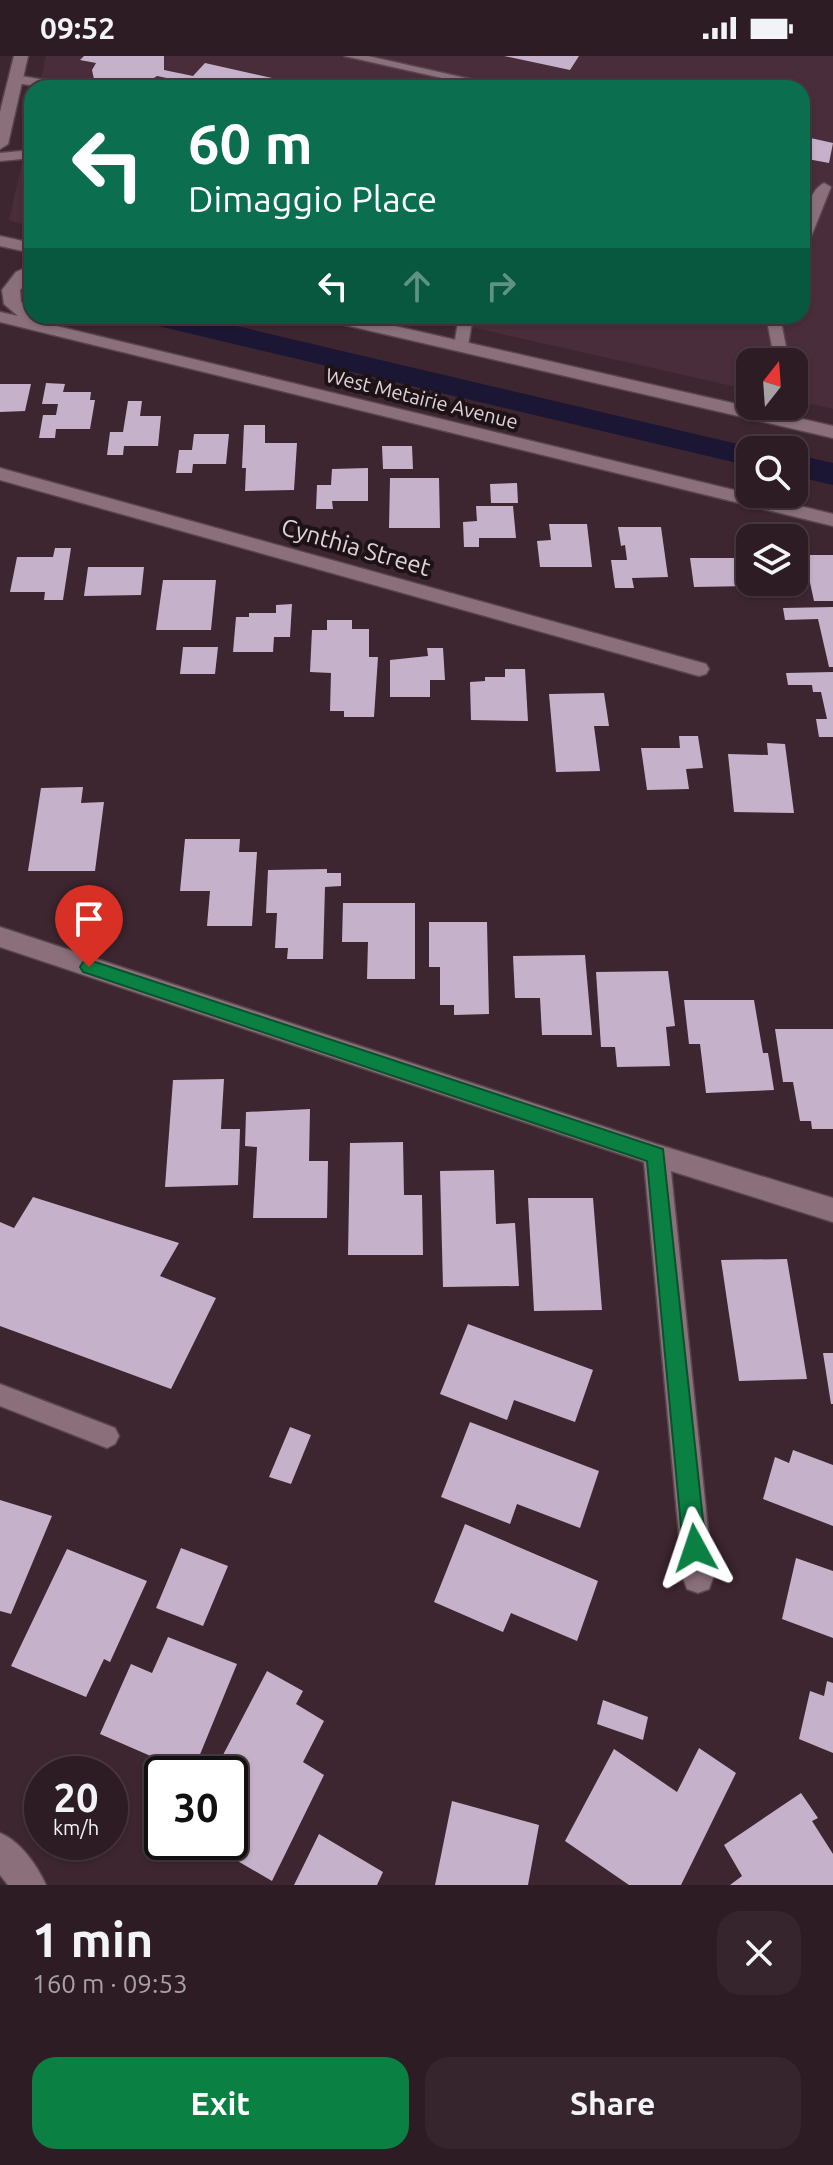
<!DOCTYPE html>
<html lang="en">
<head>
<meta charset="utf-8">
<style>
	:root { --surface:#2e1c24; --page:#36252c; --text:#f1f3f6; --muted:#a7a1a6; --line:#493a41; --accent:#0b8043 }
	body { margin:0; font-family:Ubuntu,sans-serif; background:var(--page); color:var(--text); height:100vh; display:flex; flex-direction:column; font-size:30px; white-space:nowrap }
	* { box-sizing:border-box; margin:0 }
	p { font-size:26px; color:var(--muted) }
	.icon { flex:none; width:44px; height:44px; fill:none; stroke:currentColor; stroke-width:2; stroke-linecap:round; stroke-linejoin:round }
	.map { position:relative; height:1829px; overflow:hidden }
	.drawer { display:flex; flex-direction:column; background:var(--surface); flex:1 }
	.drawer>* { flex:none }
	.hud { position:absolute; left:24px; top:24px; width:786px; height:244px; border-radius:24px; box-shadow:0 2px 6px #0004,0 0 0 2px var(--line); background:#0b6e4f; color:#fff; overflow:hidden }
	.needle { width:52px; rotate:17deg }
	.fabs { position:absolute; left:736px; top:292px; display:grid; gap:16px }
	.fabs a { display:grid; place-items:center; width:72px; height:72px; border-radius:16px; background:var(--surface); box-shadow:0 2px 6px #0004,0 0 0 2px var(--line); font-size:40px }
	.speed { position:absolute; left:24px; top:1700px; display:flex; gap:16px; font-size:40px; font-weight:700; text-align:center }
	.speed>* { display:grid; place-content:center; width:104px; height:104px; border-radius:50%; background:var(--surface); box-shadow:0 2px 6px #0004,0 0 0 2px var(--line); line-height:1 }
	.speed small { font-size:20px; font-weight:400 }
	.speed .limit { border:4px solid #111; border-radius:12px; background:#fff; color:#111 }
	.pin { position:absolute; display:grid; place-items:center; width:68px; height:68px; color:#fff; margin:-82px -34px; border-radius:50% 50% 50% 0; rotate:-45deg; box-shadow:0 0 8px #0007 }
	.pin .icon { rotate:45deg }
	.me { position:absolute; width:88px; margin:-44px; rotate:355deg; stroke-linejoin:round; filter:drop-shadow(0 0 6px #0008) }
	.turn { display:flex; align-items:center; gap:28px; height:168px; padding:0 32px; font-size:36px }
	.turn .icon { width:104px; height:104px; stroke-width:2.5 }
	.turn b { display:block; font-size:56px; line-height:68px }
	.lanes { display:flex; align-items:center; height:76px; padding:0 32px; background:#0003; justify-content:center; gap:40px; direction:ltr }
	.lanes .off { opacity:.35 }
	.round { display:grid; place-items:center; flex:none; width:84px; height:84px; border-radius:24px; background:var(--page) }
	.headline { display:flex; align-items:center; justify-content:space-between; height:136px; padding:0 32px }
	h1 { font-size:48px; font-weight:700; line-height:60px }
	.action { display:flex; gap:16px; margin-top:auto; padding:16px 32px }
	.action a { flex:1; height:92px; border-radius:24px; background:var(--accent); color:#fff; font-size:32px; font-weight:700; line-height:92px; text-align:center }
	.action a+a { background:var(--page); color:var(--text) }
	.status { display:flex; justify-content:space-between; align-items:center; height:56px; padding:0 40px; background:var(--surface); direction:ltr }
	.status svg { height:22px; fill:currentColor }
	.map>svg:first-child { display:block }
</style>
</head>
<body>
<div class="status"><b>09:52</b><svg viewBox="0 0 49 12"><path d="M0 12V9h3v3zM5 12V6h3v6zM10 12V3h3v9zM15 12V0h3v12zM26 1h20v11H26zM47 4h2v5h-2z"/></svg></div>
<div class="map">
<svg width="833" height="1829" viewBox="0 0 833 1829">
	<rect width="100%" height="100%" fill="#3d2630"/>
	<!-- built -->
	<path fill="#4a2d3a" d="M46,0H833V353L794,344V306H750V334L421,260H802V32H39Z
		M32,62V171L9,164Z"/>
	<g fill="none" stroke-linecap="round" stroke-linejoin="round">
		<!-- canal -->
		<path fill="#1c1635" fill-rule="evenodd" d="M139,260H194L763,394H750V410L154,269L143,266Z
			M794,398L833,407V429L794,420Z"/>
	</g>
	<!-- building -->
	<path fill="#c5b2ca" d="M84,0H164V14L193,20L205,7L317,32H182L186,26L157,20L143,29L123,32L105,29L94,23L92,14L96,7L80,4Z
		M504,0H579L570,14Z
		M574,24L601,29L599,32H568Z
		M806,81L833,87L829,107L802,102Z
		M46,327L65,328L63,336H91L90,344H95L90,373H56L55,382H39L43,359H56L58,348H42Z
		M0,328H31L25,355L0,356Z
		M128,345H142L140,360H161L158,390H124L123,399H107L110,376H123Z
		M244,369H265V387H297L294,434L245,435L246,412H242Z
		M194,378H229L226,408H193L192,417H176L179,394H192Z
		M382,390H412L413,413H383Z
		M368,412V445H332L333,453H316L317,429H331L332,413Z
		M390,422H439L440,472H389Z
		M517,427L518,447H491L490,428Z
		M476,450H513L516,482H479V491H464L463,466L477,465Z
		M549,468H587L592,511H540L537,485L551,484Z
		M618,471H661L668,521L632,522L634,532H615L611,504H627L625,489L621,490Z
		M55,492H71L63,544H44L45,536H10L17,501H53Z
		M794,494H806L807,499H833V545H814L809,522H795Z
		M690,502H746L751,530L694,531Z
		M88,511H144L141,539L84,540Z
		M163,524H216L211,574H156Z
		M292,548L290,581H274L273,596H233L236,561H249V557H276V549Z
		M833,551V611H829L818,563L785,564L783,552Z
		M327,564H352V573H369V601H378L374,661H344V655H330L331,617L310,616L312,574H327Z
		M183,591H218L215,618H180Z
		M427,592H443L445,624H430V641H390V604L428,600Z
		M505,613H525L528,665L471,664L470,626L485,625V621H505Z
		M833,616V681H819L816,663H827L821,636H813L812,629H788L786,617Z
		M604,637L609,670H594L600,715L556,716L549,638Z
		M679,680H698L703,712L686,713L689,733L647,734L641,692H680Z
		M767,687L785,688L794,757L734,756L728,698L768,699Z
		M83,731L81,747L104,746L95,815H28L41,732Z
		M185,783H240L239,796H257L252,870H207L210,835H180Z
		M327,813V817H341V830L325,831L323,903H287L288,892H275L277,857H266L268,814Z
		M343,847H415V923H367L368,886H342Z
		M429,866H487L489,958L454,959V949H440V911H429Z
		M585,899L592,979H542L540,942H515L513,900Z
		M668,915L675,970L666,971L670,1010L617,1011L615,991H601L596,916Z
		M684,944H754L763,997H768L774,1034L706,1037L700,988H689Z
		M775,973H833V1073H812L811,1065H800L793,1026H783Z
		M224,1023L221,1073H240L238,1129L165,1131L173,1024Z
		M310,1053L309,1105H328L327,1162H253L257,1091L245,1090L246,1056Z
		M403,1086L404,1139H422L423,1199H348L350,1087Z
		M494,1114L496,1168L515,1167L519,1230L443,1231L440,1115Z
		M33,1141L179,1187L160,1220L216,1242L171,1333L0,1270V1166L14,1172Z
		M528,1142H593L602,1254L534,1255Z
		M787,1203L807,1323L739,1325L721,1204Z
		M468,1268L593,1314L575,1366L514,1344L507,1364L440,1338Z
		M823,1297H833V1348H831Z
		M470,1366L599,1415L580,1472L517,1448L510,1468L441,1441Z
		M290,1371L311,1379L291,1428L269,1421Z
		M793,1394L833,1409V1470L763,1443L775,1401L789,1407Z
		M0,1444L52,1460L11,1558L0,1555Z
		M465,1468L598,1525L577,1585L511,1557L503,1576L434,1546Z
		M181,1492L228,1510L203,1570L156,1552Z
		M67,1493L147,1525L110,1606L104,1603L86,1641L11,1610Z
		M796,1502L833,1515V1582L782,1563Z
		M168,1581L237,1608L192,1718L100,1678L131,1608L152,1617Z
		M267,1615L303,1635L296,1648L324,1665L303,1706L324,1719L272,1825L205,1786H230V1718H213Z
		M827,1625L833,1627V1697L799,1683L810,1635L824,1640Z
		M603,1644L648,1661L643,1684L597,1668Z
		M699,1692L736,1717L681,1829H629L565,1785L614,1693L677,1736Z
		M801,1737L818,1762L812,1765L833,1798V1829H730L742,1820L724,1789Z
		M452,1745L539,1769L528,1829H435Z
		M319,1778L383,1816L377,1829H294Z"/>
	<g fill="none" stroke-linecap="round" stroke-linejoin="round">
		<!-- lane casing -->
		<g stroke="#58454e" stroke-width="3">
			<path id="lane" d="M344,0H368L470,23L464,27Z
				M15,19L69,28L75,32H46L11,26V20Z
				M32,94V102L0,105V97Z
				M824,127L831,131L809,186L802,190C802,172 806,136 824,127Z
				M459,260H473L468,290L461,294L454,290Z
				M766,260H780L789,306H775Z
				M766,350H782L774,364H764L761,361Z
				M0,1328L115,1372L119,1380L115,1388L107,1392L0,1350Z"/>
		</g>
		<!-- street casing -->
		<g stroke="#58454e" stroke-width="3">
			<path id="street" d="M0,412L699,606L706,608L709,613L706,618L699,620L0,424Z
				M0,871L656,1088L833,1142V1166L671,1115L713,1522L709,1533L698,1537L687,1533L683,1522L644,1106L0,891Z
				M0,1777C20,1785 37,1809 46,1829H8L0,1819Z"/>
		</g>
		<!-- secondary casing -->
		<g stroke="#58454e" stroke-width="3">
			<path id="secondary" d="M14,0H28L8,88L0,93V56Z
				M0,180L32,187V197L0,190Z
				M32,209V221L20,234L21,246L32,254V260H39L44,267L833,458V470L0,266V256L18,260L4,248L2,234L16,216Z
				M319,260H351L833,370V382L328,265Z"/>
		</g>
		<!-- lane -->
		<use href="#lane" fill="#8b707c" fill-rule="evenodd"/>
		<!-- street -->
		<use href="#street" fill="#8b707c" fill-rule="evenodd"/>
		<!-- secondary -->
		<use href="#secondary" fill="#8b707c" fill-rule="evenodd"/>
	</g>
	<!-- route -->
	<path fill="#0b8043" stroke="#07532c" stroke-width="2" d="M89,904L663,1093L706,1492L703,1500L695,1503L687,1500L683,1492L647,1105L83,916L80,911L83,906Z"/>
	<g text-anchor="middle" dominant-baseline="central" stroke-width="8" stroke-linejoin="round" paint-order="stroke">
		<!-- far-street labels -->
		<g font-size="20" fill="#e1d2d8" stroke="#1d1317">
			<text transform="translate(422 342) rotate(14)">West Metairie Avenue</text>
		</g>
		<!-- street labels -->
		<g font-size="24" fill="#e1d2d8" stroke="#1d1317">
			<text transform="translate(356 491) rotate(16)">Cynthia Street</text>
		</g>
	</g>
</svg>
<div class="fabs">
<a><svg class="needle" viewBox="-14 -14 28 28"><path d="M0-13l5 13h-10z" fill="#e53935"/><path d="M0 13l5-13h-10z" fill="#a7a1a6"/></svg></a>
<a><svg class="icon" aria-label="search" viewBox="0 0 24 24"><circle cx="10" cy="10" r="6"/><path d="M15 15l6 6"/></svg></a>
<a><svg class="icon" aria-label="layers" viewBox="0 0 24 24"><path d="M12 4l9 5-9 5-9-5zM3 14l9 5 9-5"/></svg></a>
</div>
<div class="speed"><div>20<small>km/h</small></div><div class="limit">30</div></div>
<div class="pin" style="left:89px;top:911px;background:#d93025"><svg class="icon" aria-label="arrive" viewBox="0 0 24 24"><path d="M6 21V4h12l-3 4 3 4H6"/></svg></div>
<svg class="me" style="left:695px;top:1492px" viewBox="-20 -20 40 40"><path d="M0-17L14 15 0 8-14 15z" fill="#0b8043" stroke="#fff" stroke-width="4"/></svg>
<div class="hud">
<div class="turn"><svg class="icon" aria-label="left" viewBox="0 0 24 24"><path d="M17 20v-9H6M10 6l-5 5 5 5"/></svg><div><b>60 m</b>Dimaggio Place</div></div>
<div class="lanes"><svg class="icon" aria-label="left" viewBox="0 0 24 24"><path d="M17 20v-9H6M10 6l-5 5 5 5"/></svg><svg class="icon off" aria-label="ahead" viewBox="0 0 24 24"><path d="M12 20V5M6 11l6-6 6 6"/></svg><svg class="icon off" aria-label="right" viewBox="0 0 24 24"><path d="M7 20v-9h11M14 6l5 5-5 5"/></svg></div>
</div>
</div>
<section class="drawer">
<div class="headline"><div><h1>1 min</h1><p>160 m · 09:53</p></div><a class="round"><svg class="icon" aria-label="close" viewBox="0 0 24 24"><path d="M6 6l12 12M18 6L6 18"/></svg></a></div>
<div class="action"><a>Exit</a><a>Share</a></div>
</section>
</body>
</html>
